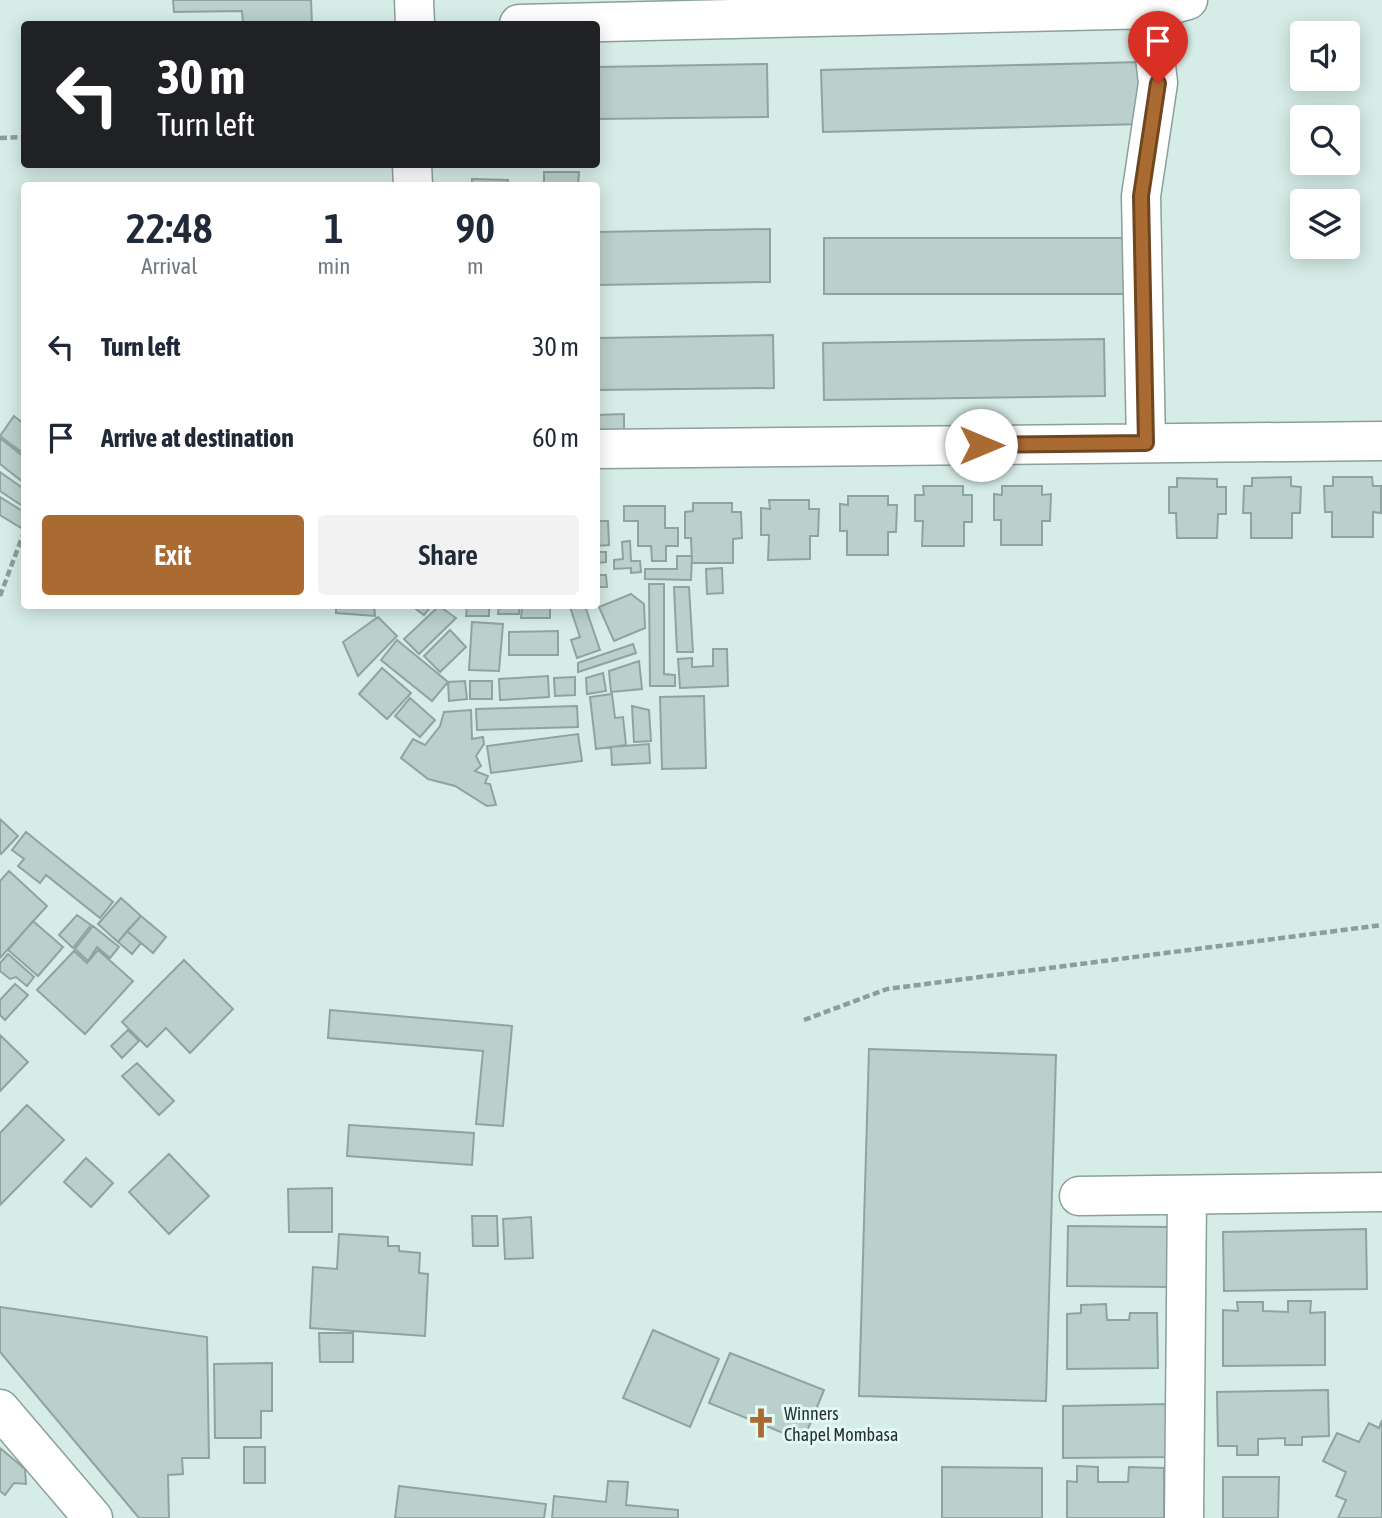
<!DOCTYPE html>
<html lang="en">
<head>
<meta charset="utf-8">
<style>
	:root { --surface:#fff; --page:#f2f2f3; --text:#1f2937; --muted:#747a83; --accent:#aa6b32 }
	body { margin:0; font-family:"Asap Condensed",sans-serif; background:var(--page); color:var(--text); height:100vh; display:flex; flex-direction:column; font-size:26px; white-space:nowrap }
	* { box-sizing:border-box; margin:0 }
	p { font-size:23px; color:var(--muted) }
	.icon { flex:none; width:38px; height:38px; fill:none; stroke:currentColor; stroke-width:2; stroke-linecap:round; stroke-linejoin:round }
	.map { position:relative; flex:1; overflow:hidden }
	.drawer { position:absolute; left:21px; top:182px; width:579px; height:427px; display:flex; flex-direction:column; background:var(--surface); border-radius:7px; box-shadow:0 4px 18px #0003 }
	.drawer>* { flex:none }
	.top-card { position:absolute; left:21px; top:21px; width:579px; height:147px; border-radius:7px; box-shadow:0 4px 18px #0003; background:#202124; color:#fff; overflow:hidden }
	.buttons { position:absolute; left:1290px; top:21px; display:grid; gap:14px }
	.buttons a { display:grid; place-items:center; width:70px; height:70px; border-radius:7px; background:var(--surface); box-shadow:0 4px 18px #0003; font-size:35px }
	.pin { position:absolute; display:grid; place-items:center; width:60px; height:60px; color:#fff; margin:-72px -30px; border-radius:50% 50% 50% 0; rotate:-45deg; box-shadow:0 0 7px #0007 }
	.pin .icon { rotate:45deg }
	.me { position:absolute; width:77px; margin:-38px; rotate:90deg; stroke-linejoin:round; filter:drop-shadow(0 0 5px #0008) }
	.turn { display:flex; align-items:center; gap:24px; height:147px; padding:0 21px; font-size:32px }
	.turn .icon { width:91px; height:91px; stroke-width:2.5 }
	.turn b { display:block; font-size:49px; line-height:60px }
	.eta { display:flex; justify-content:space-evenly; align-items:center; height:119px; text-align:center }
	.eta b { font-size:42px; font-weight:600; line-height:49px }
	.primary-button { display:flex; gap:14px; margin-top:auto; padding:14px 21px }
	.primary-button a { flex:1; height:80px; border-radius:7px; background:var(--accent); color:#fff; font-size:28px; font-weight:600; line-height:80px; text-align:center }
	.primary-button a+a { background:var(--page); color:var(--text) }
	ul { padding:0; list-style:none }
	li { display:flex; align-items:center; gap:21px; height:91px; padding:0 21px }
	li div { flex:1 }
	li b { display:block; font-size:26px }
	li em { font-style:normal }
	.map>svg:first-child { display:block }
</style>
</head>
<body>
<div class="map">
<svg width="1382" height="1518" viewBox="0 0 1382 1518">
	<rect width="100%" height="100%" fill="#d6ece7"/>
	<!-- building -->
	<path fill="#bad0cb" stroke="#8fa4a0" stroke-width="2" d="M173,0H311L312,24H243L242,11L174,12Z
		M1141,62L1143,124L823,132L821,70Z
		M767,64L768,117L597,119V67Z
		M544,172H579L578,186H544Z
		M472,179L508,180V186H472Z
		M770,229V282L597,285V232Z
		M824,238H1141L1142,294H824Z
		M773,335L774,388L597,390V338Z
		M1104,339L1105,396L824,400L823,343Z
		M624,414V436H597V415Z
		M14,416L24,424V454L0,436Z
		M0,438L24,457V483L0,464Z
		M0,472L24,489V507L0,491Z
		M1291,477V486L1301,487L1300,513H1292V538H1251V513H1243L1244,486H1252V478Z
		M1333,477H1372L1373,486H1381V513L1373,512V537H1332V512H1325L1324,486H1333Z
		M1177,478L1217,479V487H1226V514H1218L1217,538H1177L1176,513H1169V487H1177Z
		M923,486H963V495H972V522H964V546H922L923,521H915V495H924Z
		M1002,486H1042V495L1051,494L1050,521H1042V545H1001V520H994V494L1002,495Z
		M848,496H888V505H897L896,532H888V555H847V531H840V504L848,505Z
		M0,497L24,512L21,528L0,515Z
		M769,500H809V509H819L818,536H810V559L768,560L769,535H761V508L770,509Z
		M693,503H732V512H741L742,538L733,539V563H692L691,538H685V512L693,511Z
		M624,506H665V528H678V546H666V561H652L651,546H638V521H624Z
		M597,521H608L609,545L597,546Z
		M630,541L631,561H640L641,572L631,573V568L614,569V560L623,559L622,542Z
		M597,552H606V562L597,563Z
		M677,556H692L691,580L645,579V569H677Z
		M722,568L723,593L707,594L706,569Z
		M597,575H606L607,587H597Z
		M649,584H664V674L675,675V686H650Z
		M674,587H689L693,652H677Z
		M631,594L644,604L645,628L614,641L599,607Z
		M336,606H374L375,616L336,613Z
		M412,606H431L424,615Z
		M439,606L456,618L419,654L404,639Z
		M467,606H489V616H466Z
		M499,606H519V614H498Z
		M522,606H550V618H521Z
		M585,606L600,650L577,658L571,640L580,637L570,607Z
		M378,617L397,636L358,676L343,642Z
		M472,622L503,624L499,671L469,670Z
		M450,630L466,647L440,672L424,656Z
		M558,631V655H509V632Z
		M397,640L448,682L432,701L381,660Z
		M633,644L636,653L578,672V663Z
		M713,649H727L728,686L680,688L678,659L692,658V667L713,666Z
		M639,661L642,689L611,692L609,671Z
		M382,668L411,693L387,719L359,694Z
		M603,673L606,691L587,694L586,678Z
		M548,676L549,697L500,700L499,679Z
		M575,677V695L555,696L554,678Z
		M465,681L467,699L449,701L448,682Z
		M470,681H492V699H470Z
		M612,694L615,718L623,717L626,745L596,749L590,697Z
		M704,696L706,768L662,769L660,697Z
		M410,698L435,720L420,737L395,716Z
		M577,706L578,727L477,730L476,709Z
		M632,706L649,710L651,741L634,742Z
		M471,710L472,739L483,737L484,744L476,756L481,766L475,771L488,776L485,783L490,784L496,805L487,806L455,786L428,779L401,758L413,739L425,745L440,726L444,712Z
		M578,734L582,761L491,773L487,746Z
		M649,744L650,763L612,765L611,747Z
		M0,819L18,836L1,854L0,853Z
		M26,832L113,902L100,918L46,875L40,883L18,866L24,859L12,850Z
		M9,871L47,906L0,958V881Z
		M121,898L141,916L118,942L98,924Z
		M77,915L91,925L73,948L59,935Z
		M141,916L166,937L153,953L127,931Z
		M33,921L63,947L38,976L8,950Z
		M93,926L119,947L110,958L97,947L88,961L75,949Z
		M127,931L141,943L132,954L118,942Z
		M98,950L133,981L85,1034L37,990L74,951L87,963Z
		M8,954L34,977L27,986L16,977L10,979L0,971V963Z
		M184,960L233,1009L190,1053L166,1028L147,1047L122,1022Z
		M15,984L28,995L5,1020L0,1015V1000Z
		M330,1010L512,1026L503,1126L476,1124L483,1051L328,1038Z
		M128,1030L139,1041L122,1058L111,1046Z
		M0,1035L28,1062L0,1091Z
		M869,1049L1056,1055L1046,1401L859,1396Z
		M137,1063L174,1101L159,1115L122,1076Z
		M27,1105L64,1140L0,1205V1133Z
		M349,1125L474,1133L472,1165L347,1156Z
		M169,1154L209,1196L169,1234L129,1192Z
		M86,1158L113,1183L91,1207L64,1182Z
		M332,1188V1232H289L288,1189Z
		M472,1216H497L498,1246H473Z
		M531,1217L533,1258L505,1259L503,1219Z
		M1068,1226L1170,1227V1287L1067,1286Z
		M1366,1229L1367,1289L1224,1291L1223,1232Z
		M339,1234L388,1237V1246H399V1251L420,1253L419,1273L428,1274L425,1336L310,1328L313,1267L337,1269Z
		M1288,1301H1311L1310,1313L1325,1312V1365L1223,1366V1310L1238,1311L1237,1302H1263V1311L1288,1312Z
		M1106,1304L1107,1320H1129L1130,1313H1157L1158,1368L1067,1369V1314L1081,1313V1305Z
		M0,1307L207,1337L209,1458H182L183,1474L168,1475L169,1518H139L0,1352Z
		M653,1330L719,1359L690,1427L623,1398Z
		M319,1333H353V1362H320Z
		M730,1353L824,1390L803,1441L709,1403Z
		M272,1363V1411H261V1438H215L214,1364Z
		M1328,1390L1329,1436L1302,1437V1445H1285V1438L1258,1439V1455H1237V1446H1218L1217,1392Z
		M1170,1404L1171,1457L1063,1458V1406Z
		M1382,1420V1518H1338L1346,1500L1336,1496L1346,1472L1323,1461L1337,1433L1359,1442L1369,1423L1379,1428Z
		M244,1447H265V1483H244Z
		M0,1448L25,1469L26,1484L14,1483L5,1495L0,1491Z
		M1077,1466L1098,1467V1482H1128L1129,1467L1164,1468V1518H1067V1481L1077,1482Z
		M942,1467L1042,1468V1518H942Z
		M1223,1477H1279L1278,1518H1223Z
		M608,1481L628,1482L626,1505L678,1510V1518H552L554,1496L606,1502Z
		M399,1486L546,1504L544,1518H395Z"/>
	<g fill="none" stroke-linecap="round" stroke-linejoin="round">
		<!-- minor casing -->
		<g stroke="#8b9f9b" stroke-width="41">
			<path id="minor" d="M414,0L415,24
				M519,24L1156,9L1188,0
				M412,164L413,186
				M1146,443L1141,196L1158,83L1153,39L1155,0
				M597,449L1382,441
				M1079,1196L1382,1192
				M0,1409L93,1518
				M1184,1518L1187,1196"/>
		</g>
		<!-- path -->
		<path stroke="#8d9e9a" stroke-width="4.5" stroke-dasharray="7 3.5" stroke-linecap="butt" d="M0,138L24,137
			M0,596L24,532
			M804,1020L887,989L1382,925"/>
		<!-- minor -->
		<use href="#minor" stroke="#fff" stroke-width="38"/>
	</g>
	<g fill="none" stroke-linecap="round" stroke-linejoin="round">
		<!-- route casing -->
		<g stroke="#6e4620" stroke-width="18">
			<path id="route" d="M981,445L1146,443L1141,196L1158,83"/>
		</g>
		<!-- route -->
		<use href="#route" stroke="#aa6b32" stroke-width="12"/>
	</g>
	<!-- icons -->
	<defs>
		<g id="church-bare" transform="scale(2.415)"><path d="M-1.2-6h2.4v3.5h3.3v2.4h-3.3V6h-2.4V-.1h-3.3v-2.4h3.3Z" fill="#aa6b32" stroke="#e3f9f4" stroke-width="2.5" paint-order="stroke"/></g>
	</defs>
	<g fill-rule="evenodd">
		<use href="#church-bare" x="761" y="1423"/>
	</g>
	<g text-anchor="middle" dominant-baseline="central" stroke-width="6" stroke-linejoin="round" paint-order="stroke">
		<!-- poi labels -->
		<g font-size="18" fill="#293130" stroke="#e3f9f4" text-anchor="start">
			<text x="784" y="1413">Winners<tspan x="784" dy="21">Chapel Mombasa</tspan></text>
		</g>
	</g>
</svg>
<div class="buttons">
<a><svg class="icon" aria-label="sound" viewBox="0 0 24 24"><path d="M4 9h4l5-4v14l-5-4H4zM17 9q2 3 0 6"/></svg></a>
<a><svg class="icon" aria-label="search" viewBox="0 0 24 24"><circle cx="10" cy="10" r="6"/><path d="M15 15l6 6"/></svg></a>
<a><svg class="icon" aria-label="layers" viewBox="0 0 24 24"><path d="M12 4l9 5-9 5-9-5zM3 14l9 5 9-5"/></svg></a>
</div>
<div class="pin" style="left:1158px;top:83px;background:#d93025"><svg class="icon" aria-label="arrive" viewBox="0 0 24 24"><path d="M6 21V4h12l-3 4 3 4H6"/></svg></div>
<svg class="me" style="left:981px;top:445px" viewBox="-20 -20 40 40"><circle r="19" fill="#fff"/><path d="M0-13L10 11 0 6-10 11z" fill="#aa6b32"/></svg>
<div class="top-card">
<div class="turn"><svg class="icon" aria-label="left" viewBox="0 0 24 24"><path d="M17 20v-9H6M10 6l-5 5 5 5"/></svg><div><b>30 m</b>Turn left</div></div>
</div>
<section class="drawer">
<div class="eta">
<div><b>22:48</b><p>Arrival</p></div>
<div><b>1</b><p>min</p></div>
<div><b>90</b><p>m</p></div>
</div>
<ul>
<li><svg class="icon" aria-label="left" viewBox="0 0 24 24"><path d="M17 20v-9H6M10 6l-5 5 5 5"/></svg><div><b>Turn left</b></div><em>30 m</em></li>
<li><svg class="icon" aria-label="arrive" viewBox="0 0 24 24"><path d="M6 21V4h12l-3 4 3 4H6"/></svg><div><b>Arrive at destination</b></div><em>60 m</em></li>
</ul>
<div class="primary-button"><a>Exit</a><a>Share</a></div>
</section>
</div>
</body>
</html>
